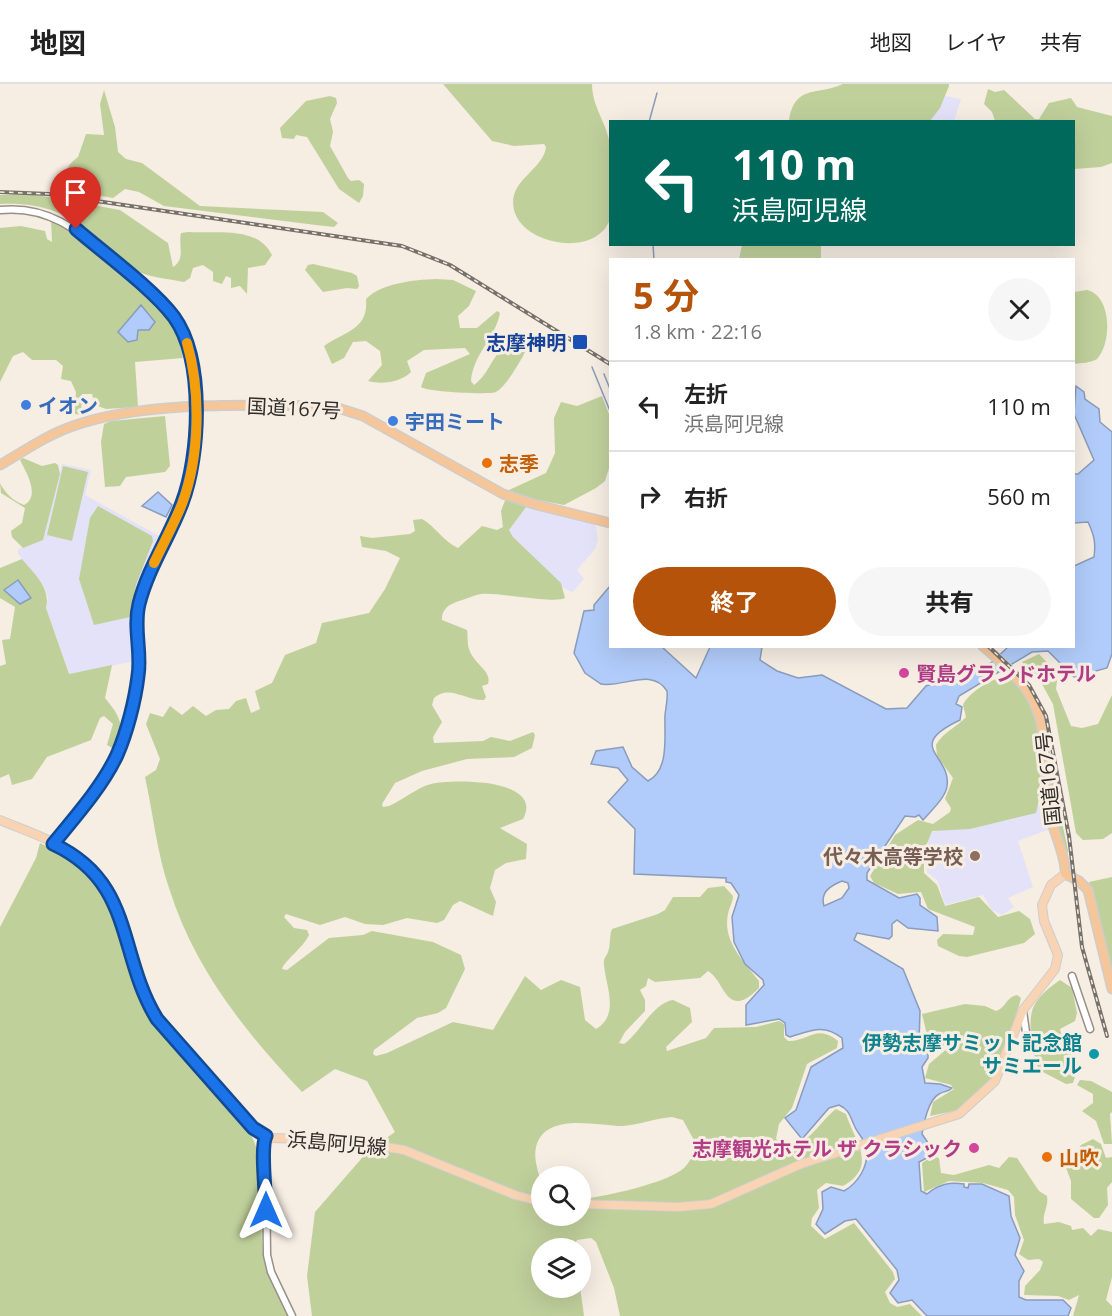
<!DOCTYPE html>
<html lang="ja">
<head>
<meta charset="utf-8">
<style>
	:root { --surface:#fff; --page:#f6f6f6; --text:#222; --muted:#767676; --line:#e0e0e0; --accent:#b45309 }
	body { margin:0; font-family:"Open Sans","Noto Sans JP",sans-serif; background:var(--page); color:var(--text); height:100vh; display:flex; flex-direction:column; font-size:22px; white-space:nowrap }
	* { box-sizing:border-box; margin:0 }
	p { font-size:20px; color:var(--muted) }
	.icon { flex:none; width:33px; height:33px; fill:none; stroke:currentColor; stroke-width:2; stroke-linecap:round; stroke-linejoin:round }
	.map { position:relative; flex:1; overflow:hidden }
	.sheet { position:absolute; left:609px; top:174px; width:466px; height:390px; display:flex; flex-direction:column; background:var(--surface); border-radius:0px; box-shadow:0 6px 24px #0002 }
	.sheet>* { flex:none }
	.guide { position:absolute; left:609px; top:36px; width:466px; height:126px; border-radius:0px; box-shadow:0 6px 24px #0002; background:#00695c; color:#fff; overflow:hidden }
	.fabs { position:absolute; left:531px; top:1082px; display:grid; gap:12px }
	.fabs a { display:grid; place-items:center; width:60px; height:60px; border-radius:50%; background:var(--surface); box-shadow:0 6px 24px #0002; font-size:30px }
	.pin { position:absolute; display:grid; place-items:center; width:51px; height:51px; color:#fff; margin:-62px -26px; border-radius:50% 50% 50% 0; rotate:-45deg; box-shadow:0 0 6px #0007 }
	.pin .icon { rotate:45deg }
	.me { position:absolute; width:66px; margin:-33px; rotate:0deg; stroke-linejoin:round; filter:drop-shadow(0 0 4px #0008) }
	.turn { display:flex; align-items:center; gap:21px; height:126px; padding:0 24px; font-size:27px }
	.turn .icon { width:78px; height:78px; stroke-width:2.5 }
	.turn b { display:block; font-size:42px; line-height:51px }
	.round { display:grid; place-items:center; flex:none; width:63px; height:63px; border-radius:32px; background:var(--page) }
	.headline { display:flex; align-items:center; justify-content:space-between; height:102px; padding:0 24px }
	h1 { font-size:36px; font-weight:700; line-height:45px; color:var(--accent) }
	.action { display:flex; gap:12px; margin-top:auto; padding:12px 24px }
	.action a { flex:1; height:69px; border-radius:36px; background:var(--accent); color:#fff; font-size:24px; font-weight:700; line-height:69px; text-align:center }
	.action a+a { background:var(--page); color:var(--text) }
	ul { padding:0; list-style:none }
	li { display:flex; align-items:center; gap:18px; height:90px; padding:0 24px; border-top:2px solid var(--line) }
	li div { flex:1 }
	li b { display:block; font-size:22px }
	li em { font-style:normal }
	header { display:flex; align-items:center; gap:36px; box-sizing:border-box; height:84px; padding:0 30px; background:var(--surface); border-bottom:2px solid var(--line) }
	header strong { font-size:28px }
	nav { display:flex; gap:33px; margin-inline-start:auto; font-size:21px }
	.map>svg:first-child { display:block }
</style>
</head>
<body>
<header>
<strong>地図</strong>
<nav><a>地図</a><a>レイヤ</a><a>共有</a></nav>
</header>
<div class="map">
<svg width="1112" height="1232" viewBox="0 0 1112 1232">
	<rect width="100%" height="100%" fill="#f6ede3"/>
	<!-- education -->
	<path fill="#e4e2f8" d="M914,6L961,15L954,37L881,38Z
		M62,380L91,386L85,411L161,453L137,512L133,547L135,577L69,590L46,524L48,514L45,504L18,470V465L43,456Z
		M527,421L591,437L596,443L598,456L595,465L577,486L584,495L573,508L565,505L513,453L509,446Z
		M1043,719L1050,745L1018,757L1033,803L1008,814L1014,823L1002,831L992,826L983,811L945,821L938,797L927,788L928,749Z"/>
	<!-- green -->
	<path fill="#c0d09b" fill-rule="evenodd" d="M443,0H592C592,23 607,39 610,61C612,70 613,127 610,135C597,174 523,162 514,126C507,96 543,87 546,63L544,60L514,62L492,57Z
		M843,0H949V2L940,24L930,37H789C795,0 816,12 843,0Z
		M988,5L995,8L1004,6L1035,35H1039L1049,19L1071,14L1077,23L1112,32V79L1101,83L1074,85V38L995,37L992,28L984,20Z
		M104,6L115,43L118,68L126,75L142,79L200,122L323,128L338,139L334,143L316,141L164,122L139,108L125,105L113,114L66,106L64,103C62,90 68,80 78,73L86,50L104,51L100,20Z
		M330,12L336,14L337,19L330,35L333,48L330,62L348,94L351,97L359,96L364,100L363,112L359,119L339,105L307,53L296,51L294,55L282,54L280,44L306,17Z
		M32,110L120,126L168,159L173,183C186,175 178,161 181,149L188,148C216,150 257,141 272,171L265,181L248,184L247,210L240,202L231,204V194L226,192L222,200L213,197V188L203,181L193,184L190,194L184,198C166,194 147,194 131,184C118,176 109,163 97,153C68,128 38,118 0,120V111Z
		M51,136L75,150L160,224L178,251L183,274L135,278L138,323L106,325L95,321L92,310H82L81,331L75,330L76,308L71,297L61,295L63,282L56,276H32L23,268L13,272L0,298V144L21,142L45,147L47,155L52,158Z
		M742,161H821V175H739Z
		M313,180L352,189L357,192L359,202L357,205L347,204L323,208L305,186L308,181Z
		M436,195L453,196L476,207L469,222L458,232L460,244H477L497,227L500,229C495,255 473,270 471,297L474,301C491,289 490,270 513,257L525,268L522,274C515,285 507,301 496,308C490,311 427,308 421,303L426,289L470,270L465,264L424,266L407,277L411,288C401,298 382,301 368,297L382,281L380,267L366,257L353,258L344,274L332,280L324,262C343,248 369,246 366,215C382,199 413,196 436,195Z
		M1087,206C1112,212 1112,259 1097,275C1091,279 1081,279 1074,280V208Z
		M602,312L609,330L610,353V381L605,397L596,404L564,421L532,415L509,446L513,453L561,499L565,514C555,520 499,508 481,510C474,511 466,515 459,517C449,520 441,526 442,536L467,546C468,552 467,559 469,565C474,581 492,586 488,600L482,602L486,613L484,616C467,617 449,600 434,614L432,621L442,638L433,653L434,659L483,657L491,653L510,657L533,648L535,651L532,664L514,673L467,675L422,687L395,699L382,720L383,723L389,722C403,716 416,704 431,700C452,695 545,694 523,735L500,744L527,760L526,775L506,779L495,786L490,804L496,818L493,832L460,817L453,821L444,836L437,839L407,834L383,841L365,840L345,833L320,841L286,830L284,833L294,844L307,846L309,851C303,864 284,877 282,885L287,886L329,854L363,851L372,847L433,858L461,871L465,885L446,924L438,929L417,934L374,966L373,970L376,972L387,969L453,938L493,946L525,892L541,906L561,896L580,903L585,936L596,945C620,931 606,903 604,881C603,875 606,873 608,868C611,860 609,852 612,845L658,830L665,826L673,813H700L708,804L724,802L733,812C733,818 729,824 728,830C722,857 744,878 759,897V904C726,938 725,896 708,887L700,894L655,898L648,894L646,902L640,906L645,916V927L625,948L619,959L624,960C640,949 653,919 673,916L690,924L692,938L666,963L667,967L706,954L714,944L756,943L779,937L784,940V953L788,957C808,958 816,939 838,957L837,964L807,980L792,1024L779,1040L776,1055C802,1075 817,1039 836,1025L846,1030C854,1056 879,1082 843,1102L826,1099L817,1106L819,1124L812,1134L811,1142L825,1155L854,1139L893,1188L895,1195L885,1208L890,1219L897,1223L910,1220L922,1232H620L614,1204L596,1158L591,1154L577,1156L573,1164H542V1203H580L584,1232H312L307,1192L315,1128L368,1067L395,1048L367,997L335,985L302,1008C245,948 194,884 169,804C157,769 153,729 145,693L156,686L160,675L146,640L150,629L163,633L170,622L182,631L193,622L206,632L216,626L229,625L236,617L246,614L251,629L260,625L255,607L272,599L285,571L316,559L322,539L369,529L385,505L400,474L386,467L362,463L360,452L372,454L410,450L415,447L413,436L422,435C435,442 445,459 458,464L482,442L497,446L503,443L501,427L509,406L546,389L555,369L554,334L561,318L577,322ZM672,1033L683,1036L696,1060C694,1069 691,1077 684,1084C668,1099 603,1113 581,1115L580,1131H542C541,1122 543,1112 541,1103C540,1089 533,1078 536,1063C545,1027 598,1042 623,1042C639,1041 656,1034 672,1033Z
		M165,332L170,382L165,388L126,393L120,402L105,403L101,358L104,340L111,337Z
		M23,374L42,382L55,379L58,381L60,390L43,456L23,464L12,453L11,447L22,439L25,424L1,409L0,399C5,409 13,417 24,421C41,412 26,388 20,376Z
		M63,382L88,388L72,457L47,451Z
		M98,422L152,452L153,457L136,501L130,533L94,541L79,495L90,434Z
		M22,475C34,490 51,503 46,524L69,590L112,581L105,614C120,632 127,644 114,665L107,661L113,640L104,632L100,634L91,656L47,673L32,695L12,701L9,690L0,694V582L6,580L2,556L10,555L15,523L0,514V484Z
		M1039,570L1058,590L1056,605L1071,642L1082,644L1098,640L1112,611V749L1103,755L1083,756L1076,749L1053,620L1043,602L1022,578Z
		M1007,592C1016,600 1026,609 1031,620C1041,640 1043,708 1036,729L970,745L932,747L924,767V789L937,801L945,822L979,813L998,833L1019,827L1030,835L1035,850L1024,859L967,873L959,872L938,862L937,856L943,850L973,851L975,843L928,825L921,808L898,810L874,799L870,792L895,751L918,736L933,740L950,728L951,724L945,715L953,694L937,672L936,661C944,647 956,644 966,633L963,621C969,608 992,594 1007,592Z
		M1048,658L1054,702L1068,766L1066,778L1051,721Z
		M40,759L78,778L94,793L107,810L141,912L155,937L247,1043C273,1090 257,1119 263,1168C265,1191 279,1212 289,1232H0V843L36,774Z
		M1112,793V884L1089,798Z
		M1060,896L1072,904L1077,929L1075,937L1060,945L1064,961L1079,981L1073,999L1066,1000L1039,986C1033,971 1027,940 1033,924C1038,912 1050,903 1060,896Z
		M1017,911L1021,914L1019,922L993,996L959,1026L930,1032L933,1018L954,1005L951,1001L925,994L929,980L948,964L928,955L922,930L965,920L985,922L996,927C1006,924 1006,913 1017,911Z
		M1080,996L1091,997L1112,1008V1028L1110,1030L1112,1060H1104L1096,1037L1082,1027L1093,1019V1010L1077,1001Z
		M1093,1055L1101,1060L1106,1074L1112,1073V1098L1107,1104L1108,1121L1099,1134H1094L1071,1115V1097L1065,1081L1081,1061Z
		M933,1072L939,1074L941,1089L954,1091L989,1081L999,1084L1009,1073L1017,1074L1039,1107L1047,1112C1049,1122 1042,1130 1044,1140L1059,1138L1071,1142L1072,1146L1083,1144L1091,1152L1098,1145L1112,1148V1193L1106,1216L1112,1222V1232H1073L1079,1211L1069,1216L1058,1212L1024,1211L1025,1202L1040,1186L1043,1178L1039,1175L1028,1176L1019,1170L1024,1156L1015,1131L1014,1113L1008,1106L983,1099L949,1097L924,1108L922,1079Z"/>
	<!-- water -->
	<path fill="#b1ccfa" stroke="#8a9cbb" stroke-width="1.5" fill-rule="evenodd" d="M141,221L155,238L149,246H138L137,256L128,258L118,248Z
		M1076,302L1084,308L1085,315L1099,325L1100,338L1112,348V570L1107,584L1074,593L1048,567L1032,568L959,612L956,620L962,623L960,636C903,663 952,671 947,702C946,713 931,727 923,736L919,731L915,733L905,732L867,789V796L899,814L917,810L920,814V821L937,833L938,847L908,844L897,836L892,840V852L889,855L857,849L854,856L903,885L920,927L919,959L928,966V974L922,983L925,999L940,1000L952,1004C948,1008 944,1007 939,1010C928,1016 924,1039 922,1050L933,1066L927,1074L919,1078L921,1107L927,1110C939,1100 949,1098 964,1100V1103L968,1104L969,1100H982L1009,1112L1011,1132L1020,1154L1015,1171L1024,1187L1019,1197V1213L1026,1216H1063L1071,1224L1068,1232H927L912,1216L898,1219L890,1209L899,1196L897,1186L856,1135L845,1137L825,1150L816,1140L823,1125L822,1108L831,1103L844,1107C858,1099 870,1081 866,1063C865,1056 858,1050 855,1043C850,1033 850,1026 839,1021L829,1024L802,1055L785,1034L796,1026L811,983L843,964L842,954C823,939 810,947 790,953L786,951L785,939L779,935L746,941V921L764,901L763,896L745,880L734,858L732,833L739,811L731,799L726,798V794L634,790L635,745L608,718L628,696L618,684L591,680L596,667L623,663L632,683L648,697C670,686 664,651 665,631C666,622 668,615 667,607C652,583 623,604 601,600L585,589L574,569L584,527L594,526V521L610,502V562L662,563L696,594L710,563H762L760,576L777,587L798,594L822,591L886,625L907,624L926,602L991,579L1008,563L1074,562V482L1094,473C1096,458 1094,451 1088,438L1074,439V390H1078L1094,376L1074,330ZM842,797L848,799L849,804L842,814L824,822C820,808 830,802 842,797Z
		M158,408L172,421L166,433L142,422Z
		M18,496L31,514L20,520L4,506Z"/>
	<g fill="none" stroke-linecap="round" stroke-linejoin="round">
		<!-- stream -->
		<path stroke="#8a9cbb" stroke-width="1.5" d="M649,38L657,9
			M653,160L654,176
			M592,283L610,327
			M604,290L610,305"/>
		<!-- tertiary casing -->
		<g stroke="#989087" stroke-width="9">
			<path id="tertiary" d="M0,126C48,121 78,146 111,176C132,194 159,212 175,235C205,279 200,372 182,420C169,453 149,482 140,516C133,542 142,567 138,593C135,618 127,649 117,671C102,703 74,732 53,760
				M1072,892L1090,945
				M1023,927L1028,962
				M266,1052L262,1062L266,1088L267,1171L271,1188L292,1232"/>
		</g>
		<!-- primary casing -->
		<g stroke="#cdcdcc" stroke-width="10">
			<path id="primary" d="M0,736C26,747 57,757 79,774C130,811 126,885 157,935L260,1049L273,1054L350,1057L404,1066L515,1111L542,1118
				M580,1120L678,1123L711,1120L801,1080L959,1030L995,997L1023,926L1055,885L1058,871L1044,837L1042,821L1051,801L1065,790"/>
		</g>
		<!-- trunk casing -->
		<g stroke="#cdcdcc" stroke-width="11">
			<path id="trunk" d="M0,381C24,367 47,351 73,342C144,317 246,321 321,322L338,324L363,332L503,410L537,421L610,439
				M983,562C1021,595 1043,615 1045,668C1046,688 1046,708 1049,728C1052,744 1067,775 1065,790L1079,797L1088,806L1112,905"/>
		</g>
		<!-- tertiary -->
		<use href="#tertiary" stroke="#fff" stroke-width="6"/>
		<!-- primary -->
		<use href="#primary" stroke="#f8d4b4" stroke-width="8"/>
		<!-- trunk -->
		<use href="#trunk" stroke="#f6c69b" stroke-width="8"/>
		<!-- rail casing -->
		<g stroke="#76716b" stroke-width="4">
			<path id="rail" d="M0,108L49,110L402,162L450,181L610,280
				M988,562L1029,601L1046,632L1069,752L1082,863L1107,952"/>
		</g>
		<!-- rail -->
		<use href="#rail" stroke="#f6ede3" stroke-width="1.5" stroke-dasharray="4.5" stroke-linecap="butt"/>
	</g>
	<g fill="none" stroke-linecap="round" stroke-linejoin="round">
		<!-- route casing -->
		<g stroke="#114b97" stroke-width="15">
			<path id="route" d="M76,145C104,169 153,205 174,233C205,276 200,372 182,419C169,454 148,484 139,520C133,544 142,568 138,592C135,617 127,648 117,671C102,703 75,733 53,760C135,798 117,870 157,935L253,1044L266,1052C260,1064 266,1109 266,1126"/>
		</g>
		<!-- route -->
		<use href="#route" stroke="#1a73e8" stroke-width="10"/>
		<!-- slow -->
		<path stroke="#f59e0b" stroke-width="10" d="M154,479C163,460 174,440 182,420C200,372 201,308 187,259"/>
	</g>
	<!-- markers -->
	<rect fill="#1a4fb4" stroke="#f6ede3" stroke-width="2" x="572" y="250" width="16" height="16" rx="3"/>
	<g fill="#3f7fe0" stroke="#f6ede3" stroke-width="2">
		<circle cx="26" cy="321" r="6"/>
		<circle cx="393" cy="337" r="6"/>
	</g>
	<g fill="#e8710a" stroke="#f6ede3" stroke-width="2">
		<circle cx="487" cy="379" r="6"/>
		<circle cx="1047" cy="1073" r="6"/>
	</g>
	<g fill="#d1479c" stroke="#f6ede3" stroke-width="2">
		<circle cx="904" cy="589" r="6"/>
		<circle cx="974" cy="1064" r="6"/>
	</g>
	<circle fill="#8d6e63" stroke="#f6ede3" stroke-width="2" cx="975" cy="772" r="6"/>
	<circle fill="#0f9aa8" stroke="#f6ede3" stroke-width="2" cx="1094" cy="970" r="6"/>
	<g text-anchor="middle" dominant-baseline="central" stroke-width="6" stroke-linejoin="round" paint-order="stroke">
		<!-- transit labels -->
		<g font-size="20" font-weight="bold" fill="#164399" stroke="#f6ede3" text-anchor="end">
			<text x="566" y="258">志摩神明</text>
		</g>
		<!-- shop labels -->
		<g font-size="20" font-weight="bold" fill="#366cbe" stroke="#f6ede3" text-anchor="start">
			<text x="38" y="321">イオン</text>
			<text x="405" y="337">宇田ミート</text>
		</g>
		<!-- street labels -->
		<g font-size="20" fill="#302d29" stroke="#f6ede3">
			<text transform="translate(294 324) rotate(3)">国道167号</text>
			<text transform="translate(1048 695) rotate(-96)">国道167号</text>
			<text transform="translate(337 1059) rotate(5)">浜島阿児線</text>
		</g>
		<!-- food labels -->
		<g font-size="20" font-weight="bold" fill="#c56008" stroke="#f6ede3" text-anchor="start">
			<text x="499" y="379">志季</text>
			<text x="1059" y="1073">山吹</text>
		</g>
		<!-- hotel labels -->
		<g font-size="20" font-weight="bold" fill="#b23c85" stroke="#f6ede3" text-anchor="start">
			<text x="916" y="589">賢島グランドホテル</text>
			<text x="962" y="1064" text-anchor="end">志摩観光ホテル ザ クラシック</text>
		</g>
		<!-- education labels -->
		<g font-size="20" font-weight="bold" fill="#785e54" stroke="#f6ede3" text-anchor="end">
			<text x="963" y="772">代々木高等学校</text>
		</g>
		<!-- culture labels -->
		<g font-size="20" font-weight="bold" fill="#0d838f" stroke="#f6ede3" text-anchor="end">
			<text x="1082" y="958">伊勢志摩サミット記念館<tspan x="1082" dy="23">サミエール</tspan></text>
		</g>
	</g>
</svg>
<div class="fabs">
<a><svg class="icon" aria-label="search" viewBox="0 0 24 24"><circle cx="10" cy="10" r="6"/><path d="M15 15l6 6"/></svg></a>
<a><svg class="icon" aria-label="layers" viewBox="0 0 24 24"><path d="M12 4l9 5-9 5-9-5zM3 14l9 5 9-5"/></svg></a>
</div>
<div class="pin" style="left:76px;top:145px;background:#d93025"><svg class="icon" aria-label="arrive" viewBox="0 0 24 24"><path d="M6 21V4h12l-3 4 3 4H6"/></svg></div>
<svg class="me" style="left:266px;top:1126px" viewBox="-20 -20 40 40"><path d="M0-17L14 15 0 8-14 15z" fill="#1a73e8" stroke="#fff" stroke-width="4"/></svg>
<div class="guide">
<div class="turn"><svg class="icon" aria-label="left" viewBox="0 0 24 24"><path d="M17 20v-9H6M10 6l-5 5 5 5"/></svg><div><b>110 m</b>浜島阿児線</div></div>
</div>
<section class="sheet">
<div class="headline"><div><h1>5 分</h1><p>1.8 km · 22:16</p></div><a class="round"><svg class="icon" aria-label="close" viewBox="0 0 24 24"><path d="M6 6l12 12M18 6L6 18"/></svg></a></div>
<ul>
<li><svg class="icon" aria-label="left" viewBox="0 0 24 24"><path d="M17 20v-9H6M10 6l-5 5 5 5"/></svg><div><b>左折</b><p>浜島阿児線</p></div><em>110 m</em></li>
<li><svg class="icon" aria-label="right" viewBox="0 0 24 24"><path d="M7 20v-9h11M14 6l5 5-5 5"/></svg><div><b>右折</b></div><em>560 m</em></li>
</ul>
<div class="action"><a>終了</a><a>共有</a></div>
</section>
</div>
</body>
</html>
